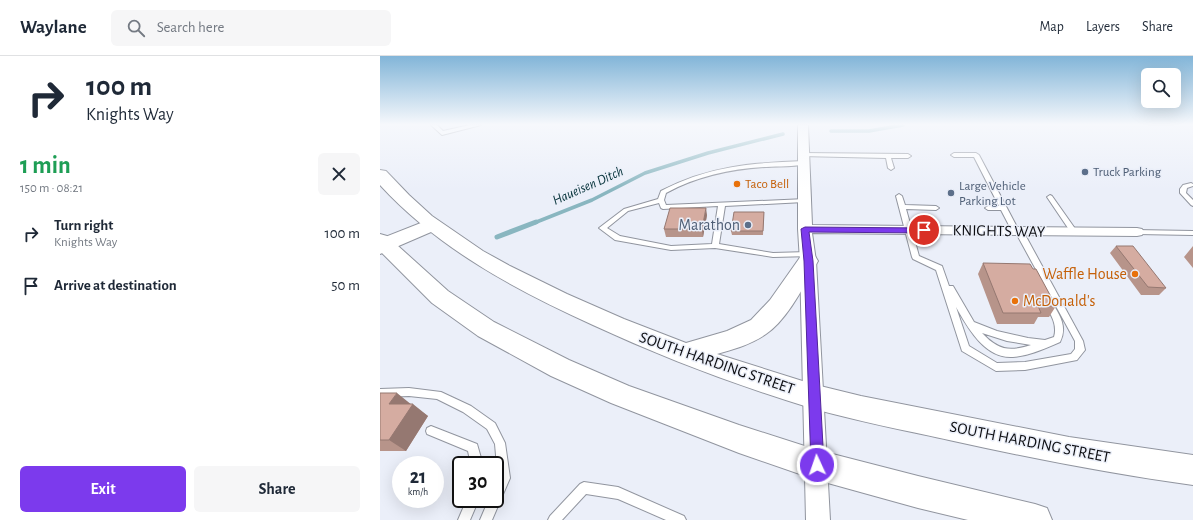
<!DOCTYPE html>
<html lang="en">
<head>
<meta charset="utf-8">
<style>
	:root { --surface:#fff; --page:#f6f6f7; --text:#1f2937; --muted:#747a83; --line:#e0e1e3; --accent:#7c3aed }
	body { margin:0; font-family:"Alegreya Sans",sans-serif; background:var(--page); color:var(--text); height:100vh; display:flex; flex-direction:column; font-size:15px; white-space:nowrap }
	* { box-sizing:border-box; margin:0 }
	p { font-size:13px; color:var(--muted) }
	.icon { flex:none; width:22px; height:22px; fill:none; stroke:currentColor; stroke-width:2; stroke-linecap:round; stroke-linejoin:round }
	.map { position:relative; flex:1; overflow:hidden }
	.drawer { display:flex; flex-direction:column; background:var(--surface); width:380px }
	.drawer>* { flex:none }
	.guide { background:#fff; color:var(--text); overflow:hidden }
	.tools { position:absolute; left:761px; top:12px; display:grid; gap:8px }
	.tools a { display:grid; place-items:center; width:40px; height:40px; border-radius:6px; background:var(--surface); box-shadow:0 4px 16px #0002; font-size:20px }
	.speed { position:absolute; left:12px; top:400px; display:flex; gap:8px; font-size:20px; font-weight:700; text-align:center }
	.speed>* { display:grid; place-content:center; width:52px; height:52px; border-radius:50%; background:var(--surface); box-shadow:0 4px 16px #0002; line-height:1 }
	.speed small { font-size:10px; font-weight:400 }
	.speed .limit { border:2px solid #111; border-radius:6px; background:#fff; color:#111 }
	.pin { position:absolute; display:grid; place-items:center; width:34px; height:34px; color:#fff; margin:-17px; border:2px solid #fff; border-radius:50%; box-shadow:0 1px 4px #0007 }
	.me { position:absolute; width:44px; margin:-22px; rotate:357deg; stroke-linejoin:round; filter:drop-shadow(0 0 3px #0008) }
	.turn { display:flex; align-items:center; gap:14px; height:84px; padding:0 20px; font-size:18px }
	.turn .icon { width:52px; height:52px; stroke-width:2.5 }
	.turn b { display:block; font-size:28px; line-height:34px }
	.round { display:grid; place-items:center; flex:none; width:42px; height:42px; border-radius:6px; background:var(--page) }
	.overview { display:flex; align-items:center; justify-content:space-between; height:68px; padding:0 20px }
	h1 { font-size:24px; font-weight:700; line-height:30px; color:#1e9e55 }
	.primary-button { display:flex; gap:8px; margin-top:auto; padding:8px 20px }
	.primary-button a { flex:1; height:46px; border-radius:6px; background:var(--accent); color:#fff; font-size:16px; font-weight:700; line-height:46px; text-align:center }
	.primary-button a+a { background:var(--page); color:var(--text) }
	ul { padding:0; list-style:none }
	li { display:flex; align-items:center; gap:12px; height:52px; padding:0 20px }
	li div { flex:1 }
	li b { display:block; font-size:15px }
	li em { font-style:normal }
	header { display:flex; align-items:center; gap:24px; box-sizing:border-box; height:56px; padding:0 20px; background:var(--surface); border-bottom:1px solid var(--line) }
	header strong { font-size:19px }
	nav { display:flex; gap:22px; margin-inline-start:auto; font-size:14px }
	.search { width:280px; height:36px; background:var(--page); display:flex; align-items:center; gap:10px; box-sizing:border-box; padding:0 14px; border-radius:6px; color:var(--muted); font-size:15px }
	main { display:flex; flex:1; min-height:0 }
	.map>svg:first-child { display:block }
</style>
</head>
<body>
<header>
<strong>Waylane</strong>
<div class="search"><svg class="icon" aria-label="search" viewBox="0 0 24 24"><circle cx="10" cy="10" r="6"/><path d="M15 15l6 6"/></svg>Search here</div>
<nav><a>Map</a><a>Layers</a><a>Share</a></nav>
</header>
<main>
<section class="drawer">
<div class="guide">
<div class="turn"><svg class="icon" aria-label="right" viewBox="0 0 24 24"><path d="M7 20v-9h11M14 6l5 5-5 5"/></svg><div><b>100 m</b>Knights Way</div></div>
</div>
<div class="overview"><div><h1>1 min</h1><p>150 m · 08:21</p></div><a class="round"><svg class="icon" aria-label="close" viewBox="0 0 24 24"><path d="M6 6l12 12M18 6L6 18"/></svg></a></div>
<ul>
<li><svg class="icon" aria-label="right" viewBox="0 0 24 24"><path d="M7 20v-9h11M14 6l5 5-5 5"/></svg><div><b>Turn right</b><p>Knights Way</p></div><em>100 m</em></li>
<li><svg class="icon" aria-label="arrive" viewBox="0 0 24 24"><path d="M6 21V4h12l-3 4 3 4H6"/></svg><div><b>Arrive at destination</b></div><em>50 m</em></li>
</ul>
<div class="primary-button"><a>Exit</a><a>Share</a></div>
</section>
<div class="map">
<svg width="813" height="464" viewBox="0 0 813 464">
	<rect width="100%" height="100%" fill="#ebeff9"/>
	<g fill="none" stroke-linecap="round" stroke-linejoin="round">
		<!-- stream-far1 -->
		<path stroke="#89b6c0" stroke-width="3.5" d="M451,75H489L523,69
			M154,167L212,144L265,117L328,97L403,78"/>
		<!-- stream -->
		<path stroke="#89b6c0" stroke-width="5" d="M117,181L156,166"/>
		<!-- lane casing -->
		<g stroke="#91959f" stroke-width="2">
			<path id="lane" d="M51,69H57L63,75L90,69H101L62,79Z
				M423,97L528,98L531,100L528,102H511L514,112L511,114L508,112L506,102L421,100L420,99Z
				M596,97L599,99L638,173H641L643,175L703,285L705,294L697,304L645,314L616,315L582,295L556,214L533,203L532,201L516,140L519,138L522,140L525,149L556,150L559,152L556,154L526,153L539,200L562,210L569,230H573L594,266L617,275L648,282L665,284L674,281C678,268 670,257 664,247L665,245H671C679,258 688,270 680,286C666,292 649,300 633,301C605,303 588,272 576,251L589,290L617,307L645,306L691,298L695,293V285L636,177H633L621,154H608L605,152L608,150H619L594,101H574L571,99L574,97ZM602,277L627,285L651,289C629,296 618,294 602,277Z
				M424,105L427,107L426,108C413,111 399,110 386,111C350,113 318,120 286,137L284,144L286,149L426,143L427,144L424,146L345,150L339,188L393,197L428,196H431L432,198L431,200L393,201L335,192L291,194L235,184L219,172L244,153L278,143L281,135C328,110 372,107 424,105ZM279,147L281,152L283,153L338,150L332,188L291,190L240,180L227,172L248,155Z
				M811,127L813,128V130L807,132L806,137L813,144V150L811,149L800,137V133L803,129Z
				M670,139L672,140L696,174L698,176L696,178H692L667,141Z
				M755,174L813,175V179L757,178L753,176Z
				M29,332L61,336L91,350L115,367L125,387L130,422L112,464H100L109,443H115V429L118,422L115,388L107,373L83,356L57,343L29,340L0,341V333Z
				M51,370L97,388L103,409H91L88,395L47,378L46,375L47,372Z
				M204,426L238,431L304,460L306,464H286L238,443L206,438L182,464H168L170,460L200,428Z
				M87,443H99L90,464H78Z"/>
		</g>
		<!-- street casing -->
		<g stroke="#91959f" stroke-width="2">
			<path id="street" d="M418,69H428L432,169L757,172L762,173L764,176L762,179L757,180L432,177L436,205L450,464H426L420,205L418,173Z"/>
		</g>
		<!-- secondary casing -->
		<g stroke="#91959f" stroke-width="2">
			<path id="secondary" d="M51,163L58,165L61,169L58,173L0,198V183Z"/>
		</g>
		<!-- primary casing -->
		<g stroke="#91959f" stroke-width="2">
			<path id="primary" d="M0,114L6,115L29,139L52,160L103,195L130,210L187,238L244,263L306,287L347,275L371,264L390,244L421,200L428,198L435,200L438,205C425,228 408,263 386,278C372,288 354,293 337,298L432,328L481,340L689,381L813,399V429C731,418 650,402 569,384C523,374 477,365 431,352C356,329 284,302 213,269C134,233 59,193 0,129Z
				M0,178L7,180L68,235L114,266L189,304L249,330L359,369L437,394L538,420L655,448L667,452L672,464H588L538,452L437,424L359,397L231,347L171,320L98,280L52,247L0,195Z"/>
		</g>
		<!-- lane -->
		<use href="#lane" fill="#fff" fill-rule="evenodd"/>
		<!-- street -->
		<use href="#street" fill="#fff" fill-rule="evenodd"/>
		<!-- secondary -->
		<use href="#secondary" fill="#fff" fill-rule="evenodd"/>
		<!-- primary -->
		<use href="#primary" fill="#fff" fill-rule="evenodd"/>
	</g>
	<!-- wall -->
	<path fill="#b7948a" d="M384,156L383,179H352L351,175Z
		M327,159L323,181H286L284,173Z
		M736,190L786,232L779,239H761L730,197Z
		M813,190V212L804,201Z
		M603,207L653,213L676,250L669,261H658L654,268H617L598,218Z
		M0,337L30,348L48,360L26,395H0Z"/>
	<!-- shaded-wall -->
	<path fill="#957871" d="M326,152L327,159L323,181L322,173Z
		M17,337L32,349L33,348L48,360L26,395L9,384V348Z"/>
	<!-- building -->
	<path fill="#d5aca1" stroke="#957871" d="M290,152H326L322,173H284Z
		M354,156H384L383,175H351Z
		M736,190H753L786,232L768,231Z
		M603,207L650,208L653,213H656L676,250H658L661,257H623Z
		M0,337H17L9,348H33L9,384H0Z"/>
	<!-- sky -->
	<linearGradient id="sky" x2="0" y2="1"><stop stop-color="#82b5d8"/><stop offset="0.51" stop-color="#f6f8fc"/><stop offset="1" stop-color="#f6f8fc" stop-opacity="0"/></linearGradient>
	<rect width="813" height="134" fill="url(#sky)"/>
	<!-- route -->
	<path fill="#7c3aed" stroke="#51269a" d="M425,171L544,172L548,174L544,177L429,176L433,205L444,409L442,413L437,415L433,413L431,409L424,205L421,173Z"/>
	<!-- markers -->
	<g fill="#5c6f8a" stroke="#ebeff9" stroke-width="1.5">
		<circle cx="705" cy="116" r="4"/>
		<circle cx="571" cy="137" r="4"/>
		<circle cx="368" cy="169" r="4"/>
	</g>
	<g fill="#e8710a" stroke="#ebeff9" stroke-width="1.5">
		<circle cx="357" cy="128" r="4"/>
		<circle cx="755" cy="218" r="4"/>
		<circle cx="635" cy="245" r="4"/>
	</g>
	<g text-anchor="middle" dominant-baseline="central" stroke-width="3" stroke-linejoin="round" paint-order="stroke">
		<!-- far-service labels -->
		<g font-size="13" fill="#4e5e75" stroke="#ebeff9" text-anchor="start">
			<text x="713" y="116">Truck Parking</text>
			<text x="579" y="130">Large Vehicle<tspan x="579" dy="15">Parking Lot</tspan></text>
		</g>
		<!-- far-food labels -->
		<g font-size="13" fill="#c56008" stroke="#ebeff9" text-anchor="start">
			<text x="365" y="128">Taco Bell</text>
		</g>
		<!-- far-water labels -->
		<g font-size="14" font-style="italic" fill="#033038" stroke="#ebeff9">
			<text transform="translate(208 130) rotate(-24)">Haueisen Ditch</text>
		</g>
		<!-- service labels -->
		<g font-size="16" fill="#4e5e75" stroke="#ebeff9" text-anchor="end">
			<text x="360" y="169">Marathon</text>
		</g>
		<!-- street labels -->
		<g font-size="16" fill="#0d0e12" stroke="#ebeff9">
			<text transform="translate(619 175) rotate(1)">KNIGHTS WAY</text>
			<text transform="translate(337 307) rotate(19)">SOUTH HARDING STREET</text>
			<text transform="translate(650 386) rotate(11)">SOUTH HARDING STREET</text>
		</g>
		<!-- food labels -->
		<g font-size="16" fill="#c56008" stroke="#ebeff9" text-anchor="end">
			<text x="747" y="218">Waffle House</text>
			<text x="643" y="245" text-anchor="start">McDonald's</text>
		</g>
	</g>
</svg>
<div class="tools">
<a><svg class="icon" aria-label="search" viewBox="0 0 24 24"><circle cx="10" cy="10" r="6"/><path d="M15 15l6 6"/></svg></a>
</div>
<div class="speed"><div>21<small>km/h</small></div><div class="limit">30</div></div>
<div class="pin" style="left:544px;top:174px;background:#d93025"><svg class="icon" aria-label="arrive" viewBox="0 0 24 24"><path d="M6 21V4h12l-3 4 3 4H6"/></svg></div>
<svg class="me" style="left:437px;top:409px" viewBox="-20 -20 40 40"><circle r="17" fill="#7c3aed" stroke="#fff" stroke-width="3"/><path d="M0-11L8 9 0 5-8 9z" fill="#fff"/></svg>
</div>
</main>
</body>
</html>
